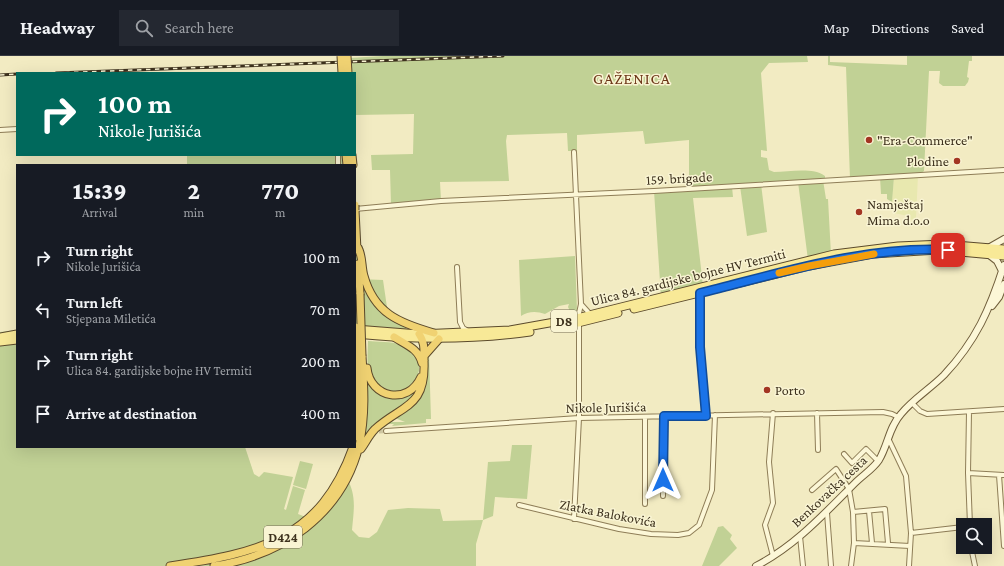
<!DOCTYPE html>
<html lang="en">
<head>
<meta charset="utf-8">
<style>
	:root { --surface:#171b24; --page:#242831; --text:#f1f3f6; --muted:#9ea1a6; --line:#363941 }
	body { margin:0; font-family:"Crimson Pro",serif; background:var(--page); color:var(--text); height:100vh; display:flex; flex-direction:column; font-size:15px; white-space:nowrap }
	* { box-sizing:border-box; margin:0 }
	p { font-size:13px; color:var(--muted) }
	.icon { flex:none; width:22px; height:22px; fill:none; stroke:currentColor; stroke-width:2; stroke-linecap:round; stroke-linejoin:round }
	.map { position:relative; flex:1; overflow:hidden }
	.drawer { position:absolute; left:16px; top:108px; width:340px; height:284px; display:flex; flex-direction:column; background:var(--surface); border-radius:0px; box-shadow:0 4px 16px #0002 }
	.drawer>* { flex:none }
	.guide { position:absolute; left:16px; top:16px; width:340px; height:84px; border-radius:0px; box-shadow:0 4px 16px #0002; background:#00695c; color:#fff; overflow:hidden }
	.buttons { position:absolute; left:956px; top:462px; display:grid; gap:8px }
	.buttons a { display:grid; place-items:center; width:36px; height:36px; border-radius:0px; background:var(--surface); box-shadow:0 4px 16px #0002; font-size:20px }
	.pin { position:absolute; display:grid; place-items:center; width:34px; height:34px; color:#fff; margin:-17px; border-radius:8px; box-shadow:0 2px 6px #0006 }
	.me { position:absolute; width:44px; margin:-22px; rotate:0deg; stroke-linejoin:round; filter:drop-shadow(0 0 3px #0008) }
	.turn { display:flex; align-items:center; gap:14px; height:84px; padding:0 16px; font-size:18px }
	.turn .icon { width:52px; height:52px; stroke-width:2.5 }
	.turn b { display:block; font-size:28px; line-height:34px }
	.eta { display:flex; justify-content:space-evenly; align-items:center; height:68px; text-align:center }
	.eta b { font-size:24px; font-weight:800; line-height:28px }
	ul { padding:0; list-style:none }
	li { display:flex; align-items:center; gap:12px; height:52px; padding:0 16px }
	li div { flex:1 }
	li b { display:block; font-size:15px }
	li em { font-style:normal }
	header { display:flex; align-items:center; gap:24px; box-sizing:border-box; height:56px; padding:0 20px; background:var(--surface); border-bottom:1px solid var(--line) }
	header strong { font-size:19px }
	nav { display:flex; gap:22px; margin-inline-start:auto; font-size:14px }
	.search { width:280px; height:36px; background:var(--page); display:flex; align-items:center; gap:10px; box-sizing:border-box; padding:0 14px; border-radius:0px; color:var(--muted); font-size:15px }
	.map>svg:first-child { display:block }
</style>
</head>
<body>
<header>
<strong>Headway</strong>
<div class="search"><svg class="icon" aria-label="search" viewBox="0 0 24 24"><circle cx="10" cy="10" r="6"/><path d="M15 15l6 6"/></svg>Search here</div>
<nav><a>Map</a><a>Directions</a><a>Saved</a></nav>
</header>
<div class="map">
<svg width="1004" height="510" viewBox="0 0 1004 510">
	<rect width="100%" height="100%" fill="#f2ebc2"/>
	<!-- farmland -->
	<path fill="#e8e8af" d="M918,119L916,163L909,164L908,160L894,157V148L892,146L894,121Z"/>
	<!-- green -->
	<path fill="#c1d195" d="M383,0H807L808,6L769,7L761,17L767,95L761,94V101L767,102L769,114L774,116C789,116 813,111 825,120V124H823L826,143H828L831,199L808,204L798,126L761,128L767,176L747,180L740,130L732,131L733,141L693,142L703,230L661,241L654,135L689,133V84L645,88L643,75L577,79V95H568L567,77L507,79L506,85L509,125L440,126L441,145L391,149L390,114H372L371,99L413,98L414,58L355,59V17H349V2Z
		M828,0H830V6L907,9V0H972V5H969L967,21L969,22L968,26L965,30H943L939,27L940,15H929L924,115L918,119L894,121L892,146L887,143V138H881L880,121L850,123L846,11L828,9Z
		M187,99H352L353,109H187Z
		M355,149L359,223L383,224L388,258L412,277L355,275Z
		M575,200L577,255L575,257H571L568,251L569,248L559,250L545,258C537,255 528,255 521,260L519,204Z
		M17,274V391H245L254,418L259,421L264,416L293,421L284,453L286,454L293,430L305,434L298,458L311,463L335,435L345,419C357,438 354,452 352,474L359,481L369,482L377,476L388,454L408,452L440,453L443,465L483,464L488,406L510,405L512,389H532L527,443L495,441L493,460L483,464L476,488V510H0V276Z
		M368,285C378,286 391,285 401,289C448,306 393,366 370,318C366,310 368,295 368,285Z
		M429,299L431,363H426V367L392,370L394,368H386L393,364L392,366H405L395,362C411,354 425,340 427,321C428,314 427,305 429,299Z
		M367,325L374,334L393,342L420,327L408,347L370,372L363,384L367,361Z
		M300,405L313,408L306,433L293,429Z
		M723,470L732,479L730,483L737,492L719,510H702L718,471Z"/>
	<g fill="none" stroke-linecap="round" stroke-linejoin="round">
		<!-- minor-tunnel -->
		<path stroke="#cec6a1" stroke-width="4" stroke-dasharray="4 2" stroke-linecap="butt" d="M361,377L386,375"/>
		<!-- minor casing -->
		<g stroke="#8e7d57" stroke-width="6">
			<path id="minor" d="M0,74L17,73
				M574,96L581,248L578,262
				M338,99V109
				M355,153L441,145L654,135L1004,114
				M457,211L460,266L463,272L468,275
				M700,237V291L706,360
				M581,248L590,258
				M912,347L920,355L927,358L1004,353
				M969,356L968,417L970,469
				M817,357L818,394
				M645,361V448
				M386,375L579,362L883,356L892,358L898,361
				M888,382L906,420L911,477L909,510
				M844,398L852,407L866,393L878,405
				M968,417L1004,419
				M999,419L1004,490
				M812,434L836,413L849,433L853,456L854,487L851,510
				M663,440L664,360
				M519,449L619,473L651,478L678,479L689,477L699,469L712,434L715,359
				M869,455L872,487
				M853,456L885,453L888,487
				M827,457L831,510
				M574,463L579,362V266
				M911,477L963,471
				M800,480L803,510
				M854,487L910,490
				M971,491L975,510
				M773,500L765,469L773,447L769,406L773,357"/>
		</g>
		<!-- secondary casing -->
		<g stroke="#705e3b" stroke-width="8">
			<path id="secondary" d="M990,191L1004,183
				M988,198L997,205L1002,215
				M992,250L999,241L1004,228
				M756,510C795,490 824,458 855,427C863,419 873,413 879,404C888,389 889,371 901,358C913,343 930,333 944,319C976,285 990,253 1004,209"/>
		</g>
		<!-- primary casing -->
		<g stroke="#5b4a2c" stroke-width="9">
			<path id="primary" d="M634,253L809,210L873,198L938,194L1004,200
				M578,267L618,257
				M355,273L419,278L510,274L577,262L834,198L898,190L943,188L1004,193
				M355,278C414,284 472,284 530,276
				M0,281L17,278
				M0,286L17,284"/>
		</g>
		<!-- trunk casing -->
		<g stroke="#5b4a2c" stroke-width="9">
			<path id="trunk" d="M346,99L347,109
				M352,99L353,109
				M355,154L357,194
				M357,190C363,198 361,210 364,220C374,257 399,267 434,277
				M358,208L360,238
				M394,281C406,289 418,292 422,307
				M424,300L439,283
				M367,312C370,342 408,350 421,321
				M355,381L358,347L356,299
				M361,393C366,386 369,379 375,373C403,348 426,352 424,305C424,295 425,286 419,278
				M170,510C258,497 320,484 353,391
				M214,510C281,500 342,459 359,390C366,360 364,330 362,300"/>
		</g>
		<!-- minor -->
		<use href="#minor" stroke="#fcf7d7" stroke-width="4"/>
		<!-- secondary -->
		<use href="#secondary" stroke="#fcf7d7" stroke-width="6"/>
		<!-- primary -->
		<use href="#primary" stroke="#f8e997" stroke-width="7"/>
		<!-- trunk -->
		<use href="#trunk" stroke="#f0d272" stroke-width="7"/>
		<!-- rail casing -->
		<g stroke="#3d311d" stroke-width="3">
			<path id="rail" d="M56,17L503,0
				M0,19L17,18"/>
		</g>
		<!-- rail -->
		<use href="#rail" stroke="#f9f4d3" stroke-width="1.5" stroke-dasharray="4.5" stroke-linecap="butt"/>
		<!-- trunk-bridge casing -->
		<g stroke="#5b4a2c" stroke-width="9" stroke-linecap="butt">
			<path id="trunk-bridge" d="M341,0L342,17
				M347,0L348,17
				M355,149V154
				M360,238L362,300
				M355,271L356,299"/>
		</g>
		<!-- trunk-bridge -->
		<use href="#trunk-bridge" stroke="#f0d272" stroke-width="7"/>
	</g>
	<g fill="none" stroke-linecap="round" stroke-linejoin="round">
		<!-- route casing -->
		<g stroke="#114b97" stroke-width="10">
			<path id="route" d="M663,424L664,360H706L700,291V237C781,217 863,190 948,194"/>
		</g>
		<!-- route -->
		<use href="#route" stroke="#1a73e8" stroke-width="7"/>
		<!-- slow -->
		<path stroke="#f59e0b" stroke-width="7" d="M779,217L809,210L874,198"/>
	</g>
	<!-- markers -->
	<g fill="#a33522" stroke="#f9f4d3" stroke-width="1.5">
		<circle cx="869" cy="84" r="4"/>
		<circle cx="957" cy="105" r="4"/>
		<circle cx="859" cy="156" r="4"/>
		<circle cx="767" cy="334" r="4"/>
	</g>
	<g text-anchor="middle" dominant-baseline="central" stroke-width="3" stroke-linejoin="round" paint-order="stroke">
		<!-- shield labels -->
		<g fill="#f9f4d3" stroke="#756c54" stroke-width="1">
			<rect x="551" y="254" width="26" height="22" rx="3"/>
			<rect x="264" y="470" width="38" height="22" rx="3"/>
		</g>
		<g font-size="13" font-weight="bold" fill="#3d311d">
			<text x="564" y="265">D8</text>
			<text x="283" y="481">D424</text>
		</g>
		<!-- poi labels -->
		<g font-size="14" fill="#3d311d" stroke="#f9f4d3" text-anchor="start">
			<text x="877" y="84">"Era-Commerce"</text>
			<text x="949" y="105" text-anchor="end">Plodine</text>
			<text x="867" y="148">Namještaj<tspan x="867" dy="16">Mima d.o.o</tspan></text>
			<text x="775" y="334">Porto</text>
		</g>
		<!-- street labels -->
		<g font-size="14" fill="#3d311d" stroke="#f9f4d3">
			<text transform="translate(679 122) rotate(-3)">159. brigade</text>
			<text transform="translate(688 221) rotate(-14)">Ulica 84. gardijske bojne HV Termiti</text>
			<text transform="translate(606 351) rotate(-1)">Nikole Jurišića</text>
			<text transform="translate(829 435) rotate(-43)">Benkovačka cesta</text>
			<text transform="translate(608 457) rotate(11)">Zlatka Balokovića</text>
		</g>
		<!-- quarter labels -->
		<g font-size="16" letter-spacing="1" fill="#6d3718" stroke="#f9f4d3">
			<text x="632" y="22">GAŽENICA</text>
		</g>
	</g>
</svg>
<div class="buttons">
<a><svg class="icon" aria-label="search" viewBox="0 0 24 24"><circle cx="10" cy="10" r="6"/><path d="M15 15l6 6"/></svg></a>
</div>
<div class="pin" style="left:948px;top:194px;background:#d93025"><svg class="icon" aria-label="arrive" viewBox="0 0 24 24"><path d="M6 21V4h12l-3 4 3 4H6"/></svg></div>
<svg class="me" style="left:663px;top:424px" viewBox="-20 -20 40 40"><path d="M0-17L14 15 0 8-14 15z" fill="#1a73e8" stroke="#fff" stroke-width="4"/></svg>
<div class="guide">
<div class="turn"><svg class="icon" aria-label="right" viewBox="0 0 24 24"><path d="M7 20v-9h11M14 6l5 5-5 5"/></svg><div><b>100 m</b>Nikole Jurišića</div></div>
</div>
<section class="drawer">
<div class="eta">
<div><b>15:39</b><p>Arrival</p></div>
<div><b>2</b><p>min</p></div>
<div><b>770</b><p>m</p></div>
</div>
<ul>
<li><svg class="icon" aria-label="right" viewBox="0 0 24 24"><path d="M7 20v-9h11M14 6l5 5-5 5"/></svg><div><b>Turn right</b><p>Nikole Jurišića</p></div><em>100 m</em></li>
<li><svg class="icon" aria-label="left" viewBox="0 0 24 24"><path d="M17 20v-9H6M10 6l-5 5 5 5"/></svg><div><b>Turn left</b><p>Stjepana Miletića</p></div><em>70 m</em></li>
<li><svg class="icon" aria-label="right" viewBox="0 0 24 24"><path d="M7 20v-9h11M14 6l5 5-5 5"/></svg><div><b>Turn right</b><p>Ulica 84. gardijske bojne HV Termiti</p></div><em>200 m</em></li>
<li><svg class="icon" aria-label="arrive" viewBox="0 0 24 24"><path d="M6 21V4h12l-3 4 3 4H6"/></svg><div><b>Arrive at destination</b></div><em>400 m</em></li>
</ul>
</section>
</div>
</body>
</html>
